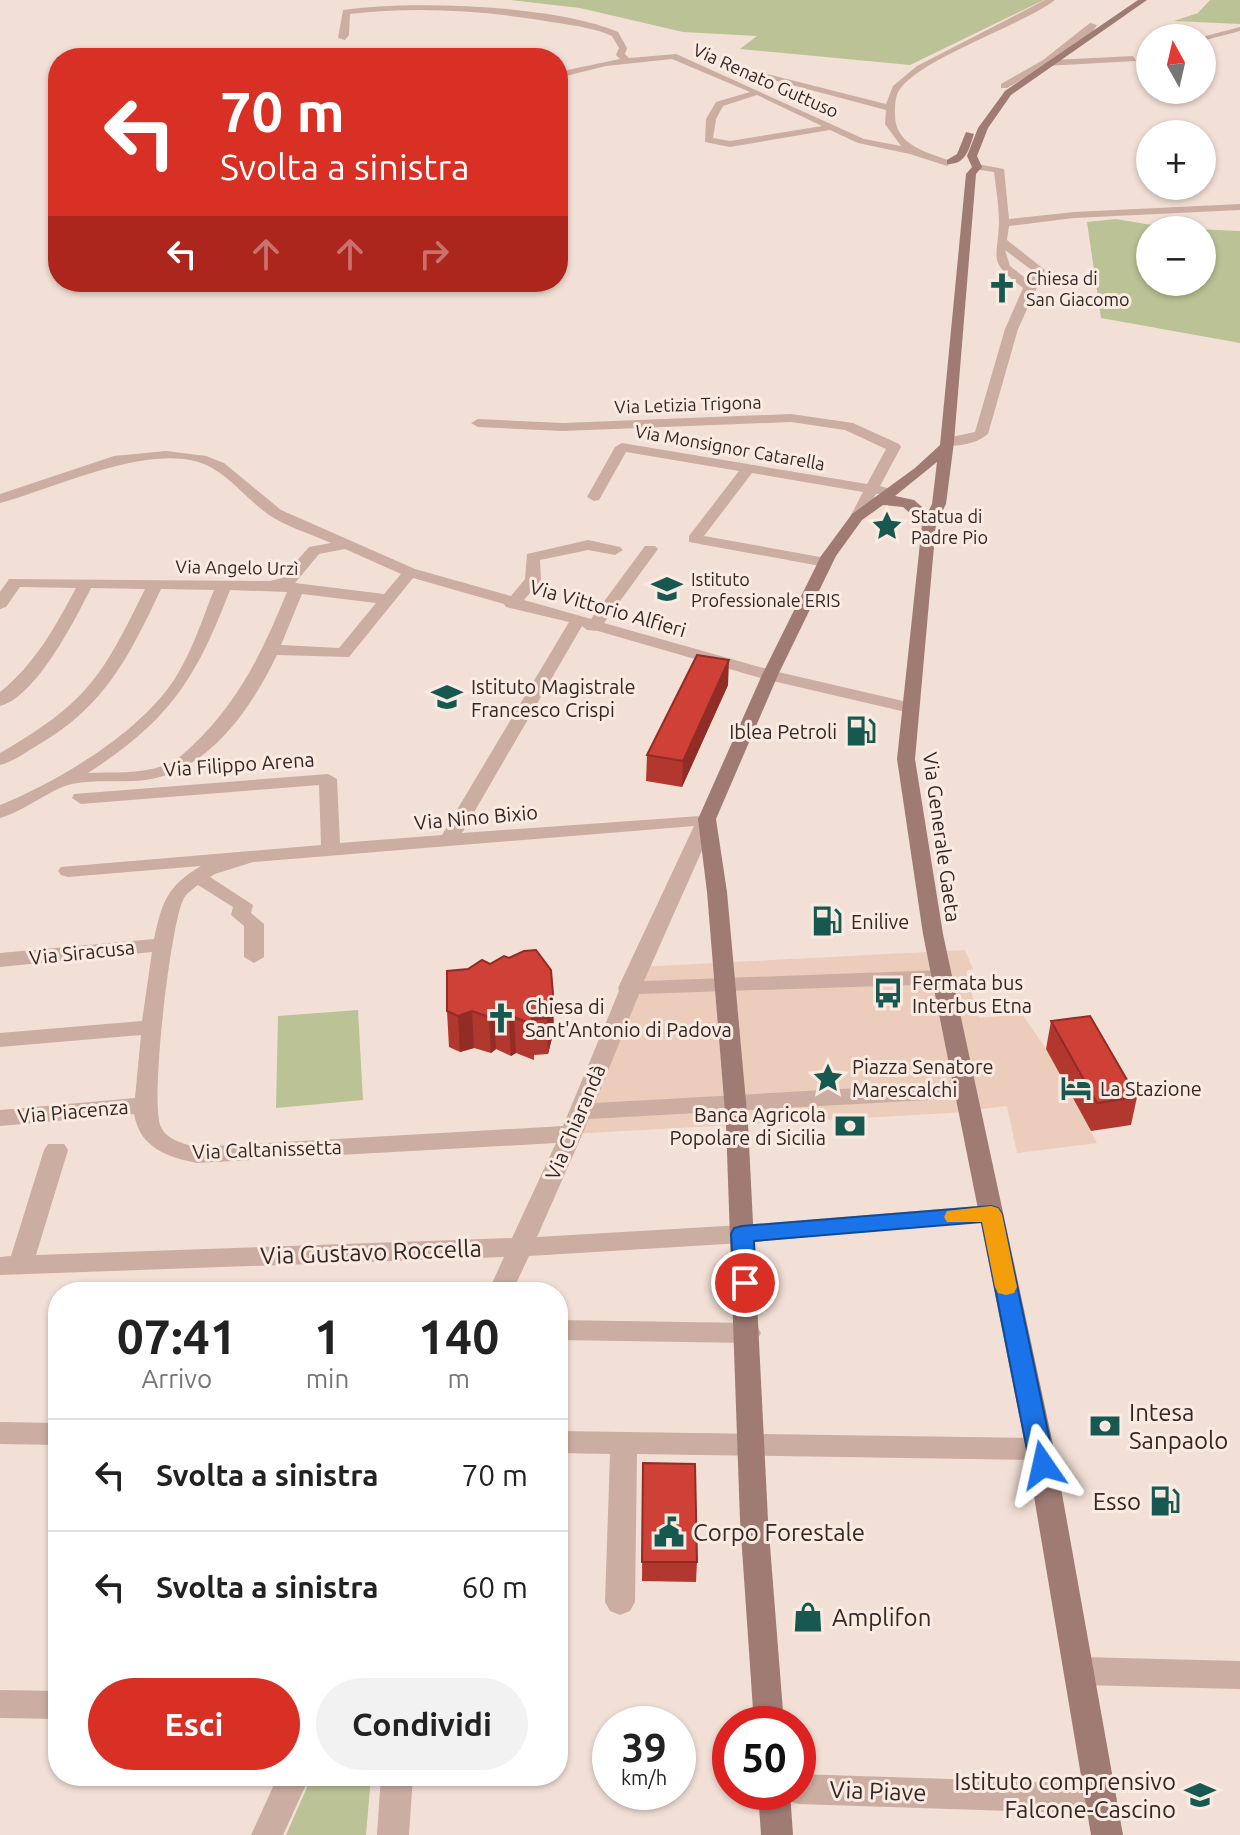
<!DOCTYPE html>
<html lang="it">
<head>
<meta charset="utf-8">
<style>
	:root { --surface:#fff; --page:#f2f2f2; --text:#222; --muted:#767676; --line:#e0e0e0; --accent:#d93025 }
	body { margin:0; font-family:Ubuntu,sans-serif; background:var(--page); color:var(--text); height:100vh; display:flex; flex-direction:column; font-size:30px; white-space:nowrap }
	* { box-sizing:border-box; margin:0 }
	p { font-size:26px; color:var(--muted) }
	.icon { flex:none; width:44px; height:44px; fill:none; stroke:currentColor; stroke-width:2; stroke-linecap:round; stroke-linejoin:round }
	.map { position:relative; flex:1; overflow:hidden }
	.side { position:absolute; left:48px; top:1282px; width:520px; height:504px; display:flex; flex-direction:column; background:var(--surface); border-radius:32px; box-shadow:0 2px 6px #0004 }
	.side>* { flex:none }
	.hud { position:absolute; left:48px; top:48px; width:520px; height:244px; border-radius:32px; box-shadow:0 2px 6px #0004; background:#d93025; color:#fff; overflow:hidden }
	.needle { width:52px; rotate:352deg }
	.controls { position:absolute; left:1136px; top:24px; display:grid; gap:16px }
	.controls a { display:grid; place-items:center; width:80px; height:80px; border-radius:50%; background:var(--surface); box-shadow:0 2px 6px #0004; font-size:40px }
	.speed { position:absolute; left:592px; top:1706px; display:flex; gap:16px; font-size:40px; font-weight:700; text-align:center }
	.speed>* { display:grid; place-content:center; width:104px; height:104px; border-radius:50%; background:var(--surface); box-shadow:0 2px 6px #0004; line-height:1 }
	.speed small { font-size:20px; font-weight:400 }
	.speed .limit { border:12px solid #d22; background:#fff; color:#111 }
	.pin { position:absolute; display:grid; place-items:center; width:68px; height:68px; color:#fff; margin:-34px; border:4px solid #fff; border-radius:50%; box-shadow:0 2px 8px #0007 }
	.me { position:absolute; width:88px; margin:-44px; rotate:349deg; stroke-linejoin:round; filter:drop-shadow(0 0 6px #0008) }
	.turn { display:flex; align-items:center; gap:28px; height:168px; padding:0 40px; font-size:36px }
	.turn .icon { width:104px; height:104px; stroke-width:2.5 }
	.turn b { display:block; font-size:56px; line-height:68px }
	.lanes { display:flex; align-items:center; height:76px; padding:0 40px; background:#0003; justify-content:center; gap:40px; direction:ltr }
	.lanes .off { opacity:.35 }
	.eta { display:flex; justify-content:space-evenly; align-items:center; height:136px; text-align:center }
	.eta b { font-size:48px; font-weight:700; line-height:56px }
	.action { display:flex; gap:16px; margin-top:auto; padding:16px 40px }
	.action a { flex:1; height:92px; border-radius:48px; background:var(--accent); color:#fff; font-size:32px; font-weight:700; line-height:92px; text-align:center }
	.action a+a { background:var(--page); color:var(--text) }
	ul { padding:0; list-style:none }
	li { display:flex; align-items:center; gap:24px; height:112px; padding:0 40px; border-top:2px solid var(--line) }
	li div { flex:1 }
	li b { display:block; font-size:30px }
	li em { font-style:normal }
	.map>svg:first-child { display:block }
</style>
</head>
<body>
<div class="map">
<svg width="1240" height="1835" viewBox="0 0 1240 1835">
	<rect width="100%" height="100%" fill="#f2e0d6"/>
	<!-- green -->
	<path fill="#bbc295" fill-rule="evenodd" d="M510,0H1044L910,65L740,49L757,36L683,32L580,8Z
		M1210,0H1240V24L1174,21L1198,13Z
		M1116,219L1170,228L1240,231V343L1101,318L1087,222ZM1150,230H1202V282H1150Z
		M358,1010L363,1100L276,1108L278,1016Z
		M312,1776H371L366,1835H286Z"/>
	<!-- plaza -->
	<path fill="#eccdbb" d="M965,950L973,969L966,971L977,1015L981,1018L1022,1014L1046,1049L1097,1143L1017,1153L1007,1106L951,1113L571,1134L637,967Z"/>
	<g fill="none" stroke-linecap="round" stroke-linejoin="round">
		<!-- minor -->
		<path fill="#cbada1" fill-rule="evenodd" d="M1045,0H1055C1019,27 923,57 900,89C895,96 895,105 895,113C894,145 926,152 951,161L952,163L947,166L910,154L858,143L830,130L730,147L705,142L706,119L716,102L750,92L672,59L606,66L558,78V72L620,59L616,55L619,48L612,36C595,28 576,26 558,23C489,11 419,6 350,14L349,35L345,40L338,38L343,10C409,0 557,5 618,32L627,48L625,54L629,58L676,54L864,139L901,146L885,124L886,110L751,74L755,71L886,104L893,86L917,66ZM757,95L822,126L730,141L713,138L716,119L723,106Z
			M1090,23L1097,25L1091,34L1053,60L1133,56L1136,61L1045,66L1007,88H1001V84L1043,60Z
			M1240,27V31L1202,41L1198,38Z
			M977,164L1004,169L1009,219L1074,212L1240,204V210L1074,218L1009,226L1007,240L1045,270L1018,329L988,434C976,444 958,447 942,445V439L975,432L1005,329L1023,288C988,260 997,264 999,223C999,206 996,188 994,172L973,169V165ZM1005,250L1033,271L1028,280L1010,266Z
			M791,414L853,423L899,444L901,447L880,486L887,488V494H876L862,520L857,521L850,517L863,492L752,473L704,536L831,559V565L826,567L689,542V536L739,471L626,452L599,500L594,501L587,497L615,447L622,443L867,484L886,449L845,430L791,422L563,431L478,427L471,423L478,419L563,423Z
			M166,451L206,456L224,463L281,510L415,569L511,596L525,579L527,554L588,540L620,547L623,550L615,555L588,550L540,560L541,580L524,600L591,619L645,546H655L658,549L604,623L774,671L916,704L919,708L910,713L764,679L598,631L587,630L582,626L462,833L714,815L716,819L644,981L942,970L952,977L942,984L639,994L595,1103L965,1082L973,1085L976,1090L973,1095L965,1098L589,1119L537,1237L742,1225L991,1205L999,1208L1003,1214L999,1220L742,1243L529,1256L512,1292H488L504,1257L0,1275V1257L11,1256L44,1150L48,1144H64L68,1150L36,1255L512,1238L556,1143L197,1163C167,1157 140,1148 134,1114L0,1126V1110L135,1098L141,1035L0,1047V1033L142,1021L152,952L0,967V953L154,939C162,902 167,886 201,866L68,877L61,875L58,871L61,867L321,845L319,785L81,804L72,798L74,794L328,774L337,779L340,843L442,835L569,622L506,607L504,604L413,578L349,657L277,655C251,709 208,772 145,780C121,783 95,779 72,784C52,788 25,811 0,818V805C59,781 138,734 174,680C192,652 202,620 214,590L161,589C129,657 105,706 38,745C26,752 13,762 0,765V753C87,703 102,677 145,589L91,588C75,620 36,697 0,706V692C35,664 55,627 76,588L20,587L6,607L0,609V592L9,579L270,581L282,578L309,547L331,543C311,534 287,527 269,515C249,501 233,480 212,468C158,437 55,489 0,503V494L114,456ZM345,549L401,574L384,594L295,583L319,554ZM230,590L287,592C263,651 239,701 193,745C184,753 175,763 163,766C140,774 112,772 88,773C170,720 196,679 230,590ZM302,594L376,603L339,648L281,645ZM694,826L618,988L619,991L563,1126L197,1147C184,1144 167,1140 161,1127C149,1105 171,920 184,898C187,893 193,889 198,885L233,907L231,915L244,926V957L254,963L264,957V924L251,913L253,905L210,877L215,874L253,862Z
			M558,1320L748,1323L757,1326L761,1333L757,1340L748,1343L558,1340Z
			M0,1422L58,1423V1445L0,1444Z
			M558,1431L1040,1438L1050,1441L1054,1449L1050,1457L1040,1460L637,1454L635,1602L630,1611L620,1615L610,1611L605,1602L610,1454L558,1453Z
			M1081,1657L1240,1661V1689L1081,1685L1070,1681L1066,1671L1070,1661Z
			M0,1690L58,1691V1719L0,1718Z
			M798,1774L1101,1784L1112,1788L1117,1799L1112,1810L1101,1814L798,1804L787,1800L784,1792H798Z
			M278,1776H310L283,1835H251Z
			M381,1776H413L409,1835H377Z"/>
		<!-- secondary -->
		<path fill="#9f7b73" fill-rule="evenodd" d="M1138,0H1147L1011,95L988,128L977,156L982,167L976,174L954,442L946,504L936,524L915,759L943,934L1054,1449L1123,1835H1091L1026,1449L923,934L897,759L922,524L903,507L883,505L862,520L836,556L778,675L716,819L727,892L748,1124L768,1520L784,1724H754L740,1520L726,1124L707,892L698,819L762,675L821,556L852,514L915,468L940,445L966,174L972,167L967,156L978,128L1005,91ZM937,462L932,504L928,512L914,500L895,496Z
			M966,132L974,134C969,149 966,165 947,164V160L957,154Z
			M758,1792H790L793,1835H761Z"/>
	</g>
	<!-- wall -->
	<path fill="#b2372f" d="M728,685L682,787L646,781L647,755Z
		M524,951L554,1030L548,1054L534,1055V1060L516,1053L511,1056L496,1049L491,1053L474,1048L460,1052L449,1047L447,1011L468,969L509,958Z
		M1051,1021L1137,1097L1131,1125L1091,1131L1046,1049Z
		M643,1463L697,1562L696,1582L642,1581Z"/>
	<!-- shaded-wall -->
	<path fill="#912d26" d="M729,660L728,685L682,787L683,761Z
		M553,994L554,1030L548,1054L547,1018Z
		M472,1011L474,1048L460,1052L458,1016Z
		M494,1013L496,1049L491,1053L489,1017Z
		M514,1017L516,1053L511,1056L509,1020Z"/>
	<!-- building -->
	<path fill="#cf4037" stroke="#912d26" stroke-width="2" d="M697,655L729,660L683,761L647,755Z
		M536,950L551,970L553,994L547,1018L532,1019V1024L514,1017L509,1020L494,1013L489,1017L472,1011L458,1016L447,1011V971L468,969L482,960L490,964L504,956L509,958L524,951Z
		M1090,1016L1137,1097L1097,1103L1051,1021Z
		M643,1463L695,1464L697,1562H642Z"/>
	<!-- route -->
	<path fill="#1a73e8" stroke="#114b97" stroke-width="2" d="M991,1206L998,1208L1002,1214L1055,1465L1052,1472L1043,1475L1034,1472L1030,1465L982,1222L754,1241L756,1283L753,1289L745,1292L737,1289L734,1283L731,1234L734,1228L742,1226Z"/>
	<!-- slow -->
	<path fill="#f59e0b" d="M991,1206L998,1208L1002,1214L1017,1287L1014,1293L1006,1295L998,1293L995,1287L982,1222H947L944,1217L947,1211Z"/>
	<!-- icons -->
	<defs>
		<g id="church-bare" transform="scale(2.4)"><path d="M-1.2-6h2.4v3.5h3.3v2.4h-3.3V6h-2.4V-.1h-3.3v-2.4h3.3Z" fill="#175951" stroke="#faebe2" stroke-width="2.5" paint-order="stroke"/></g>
		<g id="sight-bare" transform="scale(2.4)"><path d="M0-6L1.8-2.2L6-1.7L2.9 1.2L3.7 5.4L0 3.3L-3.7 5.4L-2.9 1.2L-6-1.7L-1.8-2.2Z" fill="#175951" stroke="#faebe2" stroke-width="2.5" paint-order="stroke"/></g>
		<g id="school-bare" transform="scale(2.4)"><path d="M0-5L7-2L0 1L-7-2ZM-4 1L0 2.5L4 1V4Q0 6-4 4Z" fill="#175951" stroke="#faebe2" stroke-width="2.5" paint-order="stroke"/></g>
		<g id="fuel-bare" transform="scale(2.4)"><path d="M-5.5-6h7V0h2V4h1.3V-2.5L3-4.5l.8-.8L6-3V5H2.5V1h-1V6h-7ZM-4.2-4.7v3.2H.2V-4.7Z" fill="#175951" stroke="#faebe2" stroke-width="2.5" paint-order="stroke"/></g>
		<g id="bus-bare" transform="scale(2.4)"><path d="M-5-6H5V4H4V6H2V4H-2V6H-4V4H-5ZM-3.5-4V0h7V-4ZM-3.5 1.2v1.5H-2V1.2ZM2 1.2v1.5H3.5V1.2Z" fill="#175951" stroke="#faebe2" stroke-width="2.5" paint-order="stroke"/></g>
		<g id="hotel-bare" transform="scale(2.4)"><path d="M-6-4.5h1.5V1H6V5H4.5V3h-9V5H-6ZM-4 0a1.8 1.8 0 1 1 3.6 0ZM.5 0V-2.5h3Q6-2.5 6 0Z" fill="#175951" stroke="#faebe2" stroke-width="2.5" paint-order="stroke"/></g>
		<g id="bank-bare" transform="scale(2.4)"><path d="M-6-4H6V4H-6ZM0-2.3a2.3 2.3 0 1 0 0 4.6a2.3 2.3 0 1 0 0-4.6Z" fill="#175951" stroke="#faebe2" stroke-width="2.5" paint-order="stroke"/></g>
		<g id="civic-bare" transform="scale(2.4)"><path d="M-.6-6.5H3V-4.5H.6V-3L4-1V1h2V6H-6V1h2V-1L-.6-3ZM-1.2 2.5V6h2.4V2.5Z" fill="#175951" stroke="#faebe2" stroke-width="2.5" paint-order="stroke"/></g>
		<g id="shop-bare" transform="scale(2.4)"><path d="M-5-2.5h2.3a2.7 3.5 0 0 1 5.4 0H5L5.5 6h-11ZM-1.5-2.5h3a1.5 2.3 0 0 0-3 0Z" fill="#175951" stroke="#faebe2" stroke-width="2.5" paint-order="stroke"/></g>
	</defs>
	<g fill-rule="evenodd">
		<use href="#church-bare" x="1002" y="288"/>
		<use href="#sight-bare" x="887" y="526"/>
		<use href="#school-bare" x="667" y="589"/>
		<use href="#school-bare" x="447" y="697"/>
		<use href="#fuel-bare" x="861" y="731"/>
		<use href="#fuel-bare" x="827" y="921"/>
		<use href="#bus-bare" x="888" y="993"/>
		<use href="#church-bare" x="501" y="1018"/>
		<use href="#sight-bare" x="828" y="1078"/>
		<use href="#hotel-bare" x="1076" y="1088"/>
		<use href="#bank-bare" x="850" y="1126"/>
		<use href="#bank-bare" x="1105" y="1426"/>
		<use href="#fuel-bare" x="1165" y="1501"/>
		<use href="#civic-bare" x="669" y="1532"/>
		<use href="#shop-bare" x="808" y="1617"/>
		<use href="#school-bare" x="1200" y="1795"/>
	</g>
	<g text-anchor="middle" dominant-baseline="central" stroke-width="6" stroke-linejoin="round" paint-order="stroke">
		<!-- far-street labels -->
		<g font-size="18" fill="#352725" stroke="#faebe2">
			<text transform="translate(766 80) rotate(24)">Via Renato Guttuso</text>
			<text transform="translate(688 404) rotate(-2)">Via Letizia Trigona</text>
			<text transform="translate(730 447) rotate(10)">Via Monsignor Catarella</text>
			<text transform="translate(237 567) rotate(1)">Via Angelo Urzì</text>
		</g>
		<!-- far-poi labels -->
		<g font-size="18" fill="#352725" stroke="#faebe2" text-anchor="start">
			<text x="1026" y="278">Chiesa di<tspan x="1026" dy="21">San Giacomo</tspan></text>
			<text x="911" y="516">Statua di<tspan x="911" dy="21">Padre Pio</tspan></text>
			<text x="691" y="579">Istituto<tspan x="691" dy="21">Professionale ERIS</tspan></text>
		</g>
		<!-- street labels -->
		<g font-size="20" fill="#352725" stroke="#faebe2">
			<text transform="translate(608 608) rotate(16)">Via Vittorio Alfieri</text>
			<text transform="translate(239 764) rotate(-4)">Via Filippo Arena</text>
			<text transform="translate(476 817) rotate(-5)">Via Nino Bixio</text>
			<text transform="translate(942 837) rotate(82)">Via Generale Gaeta</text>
			<text transform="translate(82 952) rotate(-6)">Via Siracusa</text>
			<text transform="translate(73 1111) rotate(-5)">Via Piacenza</text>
			<text transform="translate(575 1122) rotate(-67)">Via Chiarandà</text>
			<text transform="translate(267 1149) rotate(-2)">Via Caltanissetta</text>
		</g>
		<!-- poi labels -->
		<g font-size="20" fill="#352725" stroke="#faebe2" text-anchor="start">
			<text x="471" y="686">Istituto Magistrale<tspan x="471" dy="23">Francesco Crispi</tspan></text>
			<text x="837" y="731" text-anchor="end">Iblea Petroli</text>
			<text x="851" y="921">Enilive</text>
			<text x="912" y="982">Fermata bus<tspan x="912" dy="23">Interbus Etna</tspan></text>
			<text x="525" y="1006">Chiesa di<tspan x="525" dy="23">Sant'Antonio di Padova</tspan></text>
			<text x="852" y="1066">Piazza Senatore<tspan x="852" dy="23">Marescalchi</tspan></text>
			<text x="1100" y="1088">La Stazione</text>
			<text x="826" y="1114" text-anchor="end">Banca Agricola<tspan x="826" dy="23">Popolare di Sicilia</tspan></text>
		</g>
		<!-- near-street labels -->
		<g font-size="24" fill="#352725" stroke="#faebe2">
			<text transform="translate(371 1252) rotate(-2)">Via Gustavo Roccella</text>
			<text transform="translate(878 1791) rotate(2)">Via Piave</text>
		</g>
		<!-- near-poi labels -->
		<g font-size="24" fill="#352725" stroke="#faebe2" text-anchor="start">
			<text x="1129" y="1412">Intesa<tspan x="1129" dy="28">Sanpaolo</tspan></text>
			<text x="1141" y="1501" text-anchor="end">Esso</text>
			<text x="693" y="1532">Corpo Forestale</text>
			<text x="832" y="1617">Amplifon</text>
			<text x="1176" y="1781" text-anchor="end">Istituto comprensivo<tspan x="1176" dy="28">Falcone-Cascino</tspan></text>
		</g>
	</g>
</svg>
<div class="controls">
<a><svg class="needle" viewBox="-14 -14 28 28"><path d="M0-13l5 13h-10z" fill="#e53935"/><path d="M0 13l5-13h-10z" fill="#767676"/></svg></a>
<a>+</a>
<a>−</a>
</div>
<div class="speed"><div>39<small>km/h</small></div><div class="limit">50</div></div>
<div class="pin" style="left:745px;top:1283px;background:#d93025"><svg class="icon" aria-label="arrive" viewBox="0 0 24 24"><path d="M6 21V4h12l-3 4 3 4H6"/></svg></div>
<svg class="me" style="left:1043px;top:1465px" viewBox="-20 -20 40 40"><path d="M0-17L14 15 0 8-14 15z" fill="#1a73e8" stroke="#fff" stroke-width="4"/></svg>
<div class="hud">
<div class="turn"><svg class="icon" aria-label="left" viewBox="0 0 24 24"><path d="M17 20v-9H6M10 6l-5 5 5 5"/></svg><div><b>70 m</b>Svolta a sinistra</div></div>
<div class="lanes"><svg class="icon" aria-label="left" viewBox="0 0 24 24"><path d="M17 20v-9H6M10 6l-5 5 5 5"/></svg><svg class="icon off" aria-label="ahead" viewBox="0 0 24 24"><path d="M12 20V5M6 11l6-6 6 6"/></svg><svg class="icon off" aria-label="ahead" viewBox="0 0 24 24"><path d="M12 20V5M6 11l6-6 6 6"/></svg><svg class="icon off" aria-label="right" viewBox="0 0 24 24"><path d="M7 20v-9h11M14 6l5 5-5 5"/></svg></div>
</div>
<section class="side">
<div class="eta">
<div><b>07:41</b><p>Arrivo</p></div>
<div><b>1</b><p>min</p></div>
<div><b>140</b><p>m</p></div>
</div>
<ul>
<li><svg class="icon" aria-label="left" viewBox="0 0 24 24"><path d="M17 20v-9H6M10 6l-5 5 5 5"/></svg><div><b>Svolta a sinistra</b></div><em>70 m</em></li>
<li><svg class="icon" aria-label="left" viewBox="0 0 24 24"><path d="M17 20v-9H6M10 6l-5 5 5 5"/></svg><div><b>Svolta a sinistra</b></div><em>60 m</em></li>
</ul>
<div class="action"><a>Esci</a><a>Condividi</a></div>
</section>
</div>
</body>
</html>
